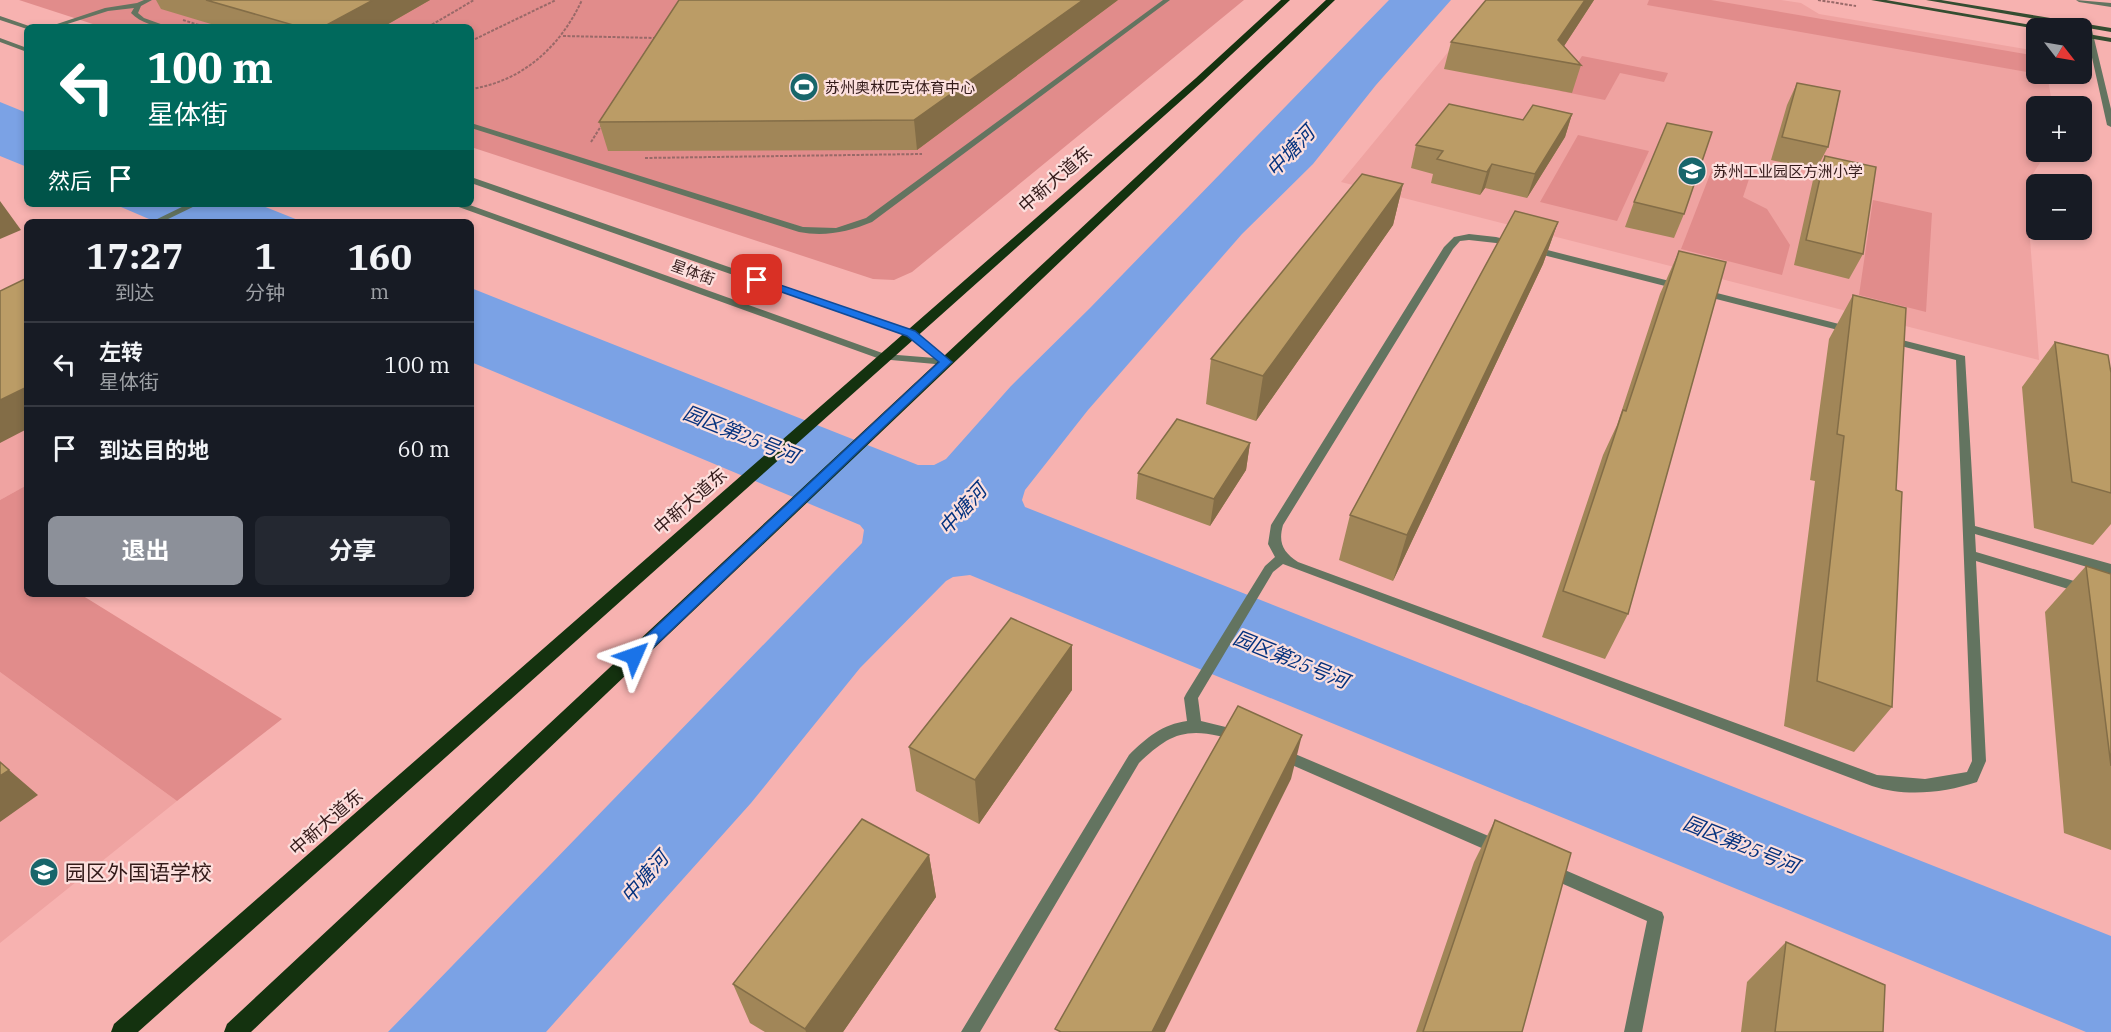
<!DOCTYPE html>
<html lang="zh">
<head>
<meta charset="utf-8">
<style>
	:root { --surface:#171b24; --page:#242831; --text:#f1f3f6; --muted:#9ea1a6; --line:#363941; --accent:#8c9099 }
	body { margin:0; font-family:"IBM Plex Serif","Noto Sans SC",serif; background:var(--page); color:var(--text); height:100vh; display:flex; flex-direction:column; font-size:22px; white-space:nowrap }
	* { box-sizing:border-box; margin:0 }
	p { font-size:20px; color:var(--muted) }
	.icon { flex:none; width:33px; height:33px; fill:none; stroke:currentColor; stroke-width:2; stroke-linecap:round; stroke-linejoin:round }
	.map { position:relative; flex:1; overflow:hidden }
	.drawer { position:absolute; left:24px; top:219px; width:450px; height:378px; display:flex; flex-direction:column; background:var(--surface); border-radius:9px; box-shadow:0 3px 9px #0003 }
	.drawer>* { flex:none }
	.hud { position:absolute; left:24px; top:24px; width:450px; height:183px; border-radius:9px; box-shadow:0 3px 9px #0003; background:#00695c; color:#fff; overflow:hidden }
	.needle { width:39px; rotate:121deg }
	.fabs { position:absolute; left:2026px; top:18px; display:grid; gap:12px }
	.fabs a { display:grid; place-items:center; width:66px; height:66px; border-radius:9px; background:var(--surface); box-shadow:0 3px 9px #0003; font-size:30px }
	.pin { position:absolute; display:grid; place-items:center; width:51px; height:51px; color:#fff; margin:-26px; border-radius:12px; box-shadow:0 3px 9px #0006 }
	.me { position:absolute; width:66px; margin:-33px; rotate:47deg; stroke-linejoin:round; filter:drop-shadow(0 0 4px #0008) }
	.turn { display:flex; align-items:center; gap:21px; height:126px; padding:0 24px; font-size:27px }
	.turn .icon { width:78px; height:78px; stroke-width:2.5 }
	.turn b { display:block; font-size:42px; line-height:51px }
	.then { display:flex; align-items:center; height:57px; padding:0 24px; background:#0003; gap:12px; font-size:22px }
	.eta { display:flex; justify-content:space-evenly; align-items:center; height:102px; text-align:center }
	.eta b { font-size:36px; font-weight:700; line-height:42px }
	.button { display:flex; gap:12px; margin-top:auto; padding:12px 24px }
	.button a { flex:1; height:69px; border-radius:9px; background:var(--accent); color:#fff; font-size:24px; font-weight:700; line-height:69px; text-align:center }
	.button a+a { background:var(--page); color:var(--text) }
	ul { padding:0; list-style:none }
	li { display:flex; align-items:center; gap:18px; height:84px; padding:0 24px; border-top:2px solid var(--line) }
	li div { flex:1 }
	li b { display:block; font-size:22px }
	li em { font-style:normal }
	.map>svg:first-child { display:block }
</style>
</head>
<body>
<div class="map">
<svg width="2111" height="1032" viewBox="0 0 2111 1032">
	<rect width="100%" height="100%" fill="#f7b2b0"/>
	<!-- built -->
	<path fill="#efa3a1" d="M1491,0H1781L1801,3L1819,14L2037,51V74H2047L2051,97L2056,106H2037V152H2054L2041,161L2026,185L2039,360L1341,182Z
		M27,303V485L0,500V316Z
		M0,672L177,801L0,943Z"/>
	<!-- green -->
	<path fill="#e18c8b" d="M19,0H1244L912,272L894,280L873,279L471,147V27H102Z
		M1649,0H1711L2037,56V74L2044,75L1647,5Z
		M1582,56L1668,73L1664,82L1620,73L1605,100L1560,91Z
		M1578,135L1649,151L1617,221L1540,202Z
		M1714,164L1751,173L1743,197L1767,209L1790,245L1782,275L1681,249Z
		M1873,200L1932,213L1926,312L1859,295Z
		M27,485V594H80L282,719L177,801L0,672V500Z"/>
	<!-- water -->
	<path fill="#7ba2e5" d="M1389,0H1451L1376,85L1313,164L1242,234L1088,410L1025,490L1022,500L1025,507L2111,936V1032H2086L970,575L953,577L946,581L860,668L751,803L546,1032H388L862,543L864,530L860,525L471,362V288L918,465H934L946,459L1011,386L1090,308Z
		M0,102L27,113V167L0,156Z
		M114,204H258L303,222H156Z"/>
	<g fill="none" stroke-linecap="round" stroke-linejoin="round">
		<!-- path -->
		<path stroke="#996968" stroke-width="2" stroke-dasharray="3 1.5" stroke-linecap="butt" d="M1818,0L1856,6
			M183,20L205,27
			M428,27L474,0
			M563,36L657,38
			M471,41L556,0
			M471,89C523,81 560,47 582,0
			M591,142L603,123
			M645,158L922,154"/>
		<!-- service -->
		<path fill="#637460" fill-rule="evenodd" d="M144,0H152L141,6L138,13L144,18L169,27C155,27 141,23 131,13L134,8L108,11L58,27H48L105,8L137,3Z
			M1163,0H1170L872,222C848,232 825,237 799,232L471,128V123L803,227L836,228L866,218Z"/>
		<!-- minor -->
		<path fill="#637460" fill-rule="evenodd" d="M2076,0L2111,3V7L2079,2Z
			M1469,234L1496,237L1965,356L1975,526L2111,564V574L1975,534L1976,552L2111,592V602L1976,561L1986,761L1977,782C1944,793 1905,797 1872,786L1283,564L1273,572L1198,698L1201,721L1242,731L1244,735L1242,739C1234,742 1227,737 1219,736C1182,727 1165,738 1139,763L980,1032H961L1129,755C1146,738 1163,724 1187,721L1184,698L1186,694L1265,566L1275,557L1268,544L1271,525L1444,247L1454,237ZM1469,240L1496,243L1956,360L1972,761L1967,772L1925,779L1877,775L1298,562C1283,552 1278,543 1283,525L1453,249L1460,241Z
			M1281,748L1505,843L1507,848L1505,853L1499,855L1493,853L1276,758L1274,754L1276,750Z
			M1551,864L1662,912L1664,917L1642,1032H1624L1647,921L1545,876L1543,871L1545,866Z"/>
		<!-- tertiary -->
		<path fill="#637460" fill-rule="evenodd" d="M0,16L29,26L30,27H27V29L0,20Z
			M2088,24L2091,26L2111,109V127L2107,125L2085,26Z
			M0,38L27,48V52L0,42Z
			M471,177L915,332L951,362L946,365L880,359L456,206L455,204H467L885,354L935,358L907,336L471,183Z
			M188,204H199L162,222H151Z"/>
		<!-- secondary -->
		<path fill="#354d31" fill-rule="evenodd" d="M1871,0H1886L2048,28L2037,29Z
			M1926,0H1941L2111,28V32Z
			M2082,33L2111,38V42L2082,37Z"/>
		<!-- primary -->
		<path fill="#14320f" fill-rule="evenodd" d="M1281,0H1290L1202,82L138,1032H111L114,1024L1196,78Z
			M1326,0H1335L251,1032H224L227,1024Z"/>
	</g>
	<!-- wall -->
	<path fill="#a18658" d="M156,0H430L383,27H221L161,9Z
		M1118,0L917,150L608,151L599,122Z
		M1486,0H1594L1564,46L1581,65L1572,93L1444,69L1451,42Z
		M1797,83L1828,147L1816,170L1771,160L1787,105Z
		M1572,114L1565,137L1527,198L1485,188L1480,195L1431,183L1433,174L1411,168L1416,145L1523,120Z
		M1825,156L1863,254L1849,279L1794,265L1813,180Z
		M1403,184L1393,225L1256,421L1206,404L1211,359Z
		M1634,202L1684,214L1674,238L1625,227Z
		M1558,222L1543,264L1393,581L1339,560L1350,515L1455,324Z
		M1679,251L1628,614L1605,659L1542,637L1603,455L1617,425L1660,294Z
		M1853,295L1896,490L1892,707L1854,752L1784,726L1815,481L1810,480L1829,339Z
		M2055,342L2111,373V524L2093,545L2034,528L2022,387Z
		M1250,443L1246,470L1210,526L1136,499L1138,473Z
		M2086,566L2111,574V850L2064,833L2045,612Z
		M1072,645V690L979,824L916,791L909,747Z
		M1495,820L1522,1032H1416L1474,862Z
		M929,855L936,897L843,1032H765L750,1023L733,984Z
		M1786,942L1883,1032H1741L1747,982Z"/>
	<!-- shaded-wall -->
	<path fill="#836d47" d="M373,0H430L383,27H323Z
		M1083,0H1118L917,150L914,120Z
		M1585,0H1594L1555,60L1558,40Z
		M1572,114L1565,137L1527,198L1535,174Z
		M1492,164L1485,188L1480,195L1487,172Z
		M1403,184L1393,225L1256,421L1263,376Z
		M0,201L21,230L0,239Z
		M1558,222L1543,264L1393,581L1407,535Z
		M27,387V429L0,443V400Z
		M1250,443L1246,470L1210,526L1214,499Z
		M1072,645V690L979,824L975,780Z
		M1302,735L1291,779L1165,1032H1152Z
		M9,770L38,795L0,822V776Z
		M929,855L936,897L843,1032H806L805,1029Z"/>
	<!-- building -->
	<path fill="#bb9c66" stroke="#836d47" stroke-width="1.5" d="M206,0H373L323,27H300Z
		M679,0H1083L914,120L599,122Z
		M1486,0H1585L1558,40L1581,65L1451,42Z
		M1797,83L1840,91L1828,147L1782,137Z
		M1449,104L1523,120L1533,105L1572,114L1535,174L1492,164L1487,172L1437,159L1443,151L1416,145Z
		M1667,123L1712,132L1684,214L1634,202Z
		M1825,156L1876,167L1863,254L1806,240Z
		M1362,174L1403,184L1263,376L1211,359Z
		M1515,211L1558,222L1407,535L1350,515Z
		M1679,251L1726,262L1628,614L1563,591L1623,410L1626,411Z
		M27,278V387L0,400V291Z
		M1853,295L1906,308L1896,490L1902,492L1892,707L1817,681L1844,436L1837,434Z
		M2055,342L2108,355L2111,373V493L2072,482Z
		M1177,419L1250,443L1214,499L1138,473Z
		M2086,566L2111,574V766Z
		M1011,618L1072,645L975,780L909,747Z
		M1238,706L1302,735L1152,1032H1061L1055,1029Z
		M0,762L9,770L0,776Z
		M862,819L929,855L805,1029L733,984Z
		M1495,820L1571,853L1522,1032H1423Z
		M1786,942L1885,985L1883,1032H1775Z"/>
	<!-- route -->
	<path fill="#1a73e8" stroke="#114b97" stroke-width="1.5" d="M757,277L915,331L952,362L639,661H629L626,656L629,652L939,362L907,336L753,282V278Z"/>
	<!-- icons -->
	<defs>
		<g id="stadium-disc" transform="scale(1.5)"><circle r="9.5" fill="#18666b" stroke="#fcdfdd"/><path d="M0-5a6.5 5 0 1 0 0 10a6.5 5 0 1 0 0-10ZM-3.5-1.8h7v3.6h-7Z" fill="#fff"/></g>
		<g id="school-disc" transform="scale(1.5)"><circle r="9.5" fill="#18666b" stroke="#fcdfdd"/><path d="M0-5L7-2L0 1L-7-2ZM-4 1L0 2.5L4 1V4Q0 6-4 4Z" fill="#fff"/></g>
	</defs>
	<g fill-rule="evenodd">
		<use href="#stadium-disc" x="804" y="87"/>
		<use href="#school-disc" x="1692" y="171"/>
		<use href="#school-disc" x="44" y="872"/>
	</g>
	<g text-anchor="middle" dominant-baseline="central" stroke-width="4.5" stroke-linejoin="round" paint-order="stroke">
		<!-- far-poi labels -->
		<g font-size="15" fill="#341b1a" stroke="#fcdfdd" text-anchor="start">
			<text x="825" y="87">苏州奥林匹克体育中心</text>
			<text x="1713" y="171">苏州工业园区方洲小学</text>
		</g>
		<!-- far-street labels -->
		<g font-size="15" fill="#341b1a" stroke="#fcdfdd">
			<text transform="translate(693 272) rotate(20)">星体街</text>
		</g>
		<!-- street labels -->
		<g font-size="18" fill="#341b1a" stroke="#fcdfdd">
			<text transform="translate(1055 179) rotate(-41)">中新大道东</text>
			<text transform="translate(690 501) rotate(-41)">中新大道东</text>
			<text transform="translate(326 822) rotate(-41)">中新大道东</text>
		</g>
		<!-- water labels -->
		<g font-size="20" font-style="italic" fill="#05327e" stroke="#fcdfdd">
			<text transform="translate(1290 151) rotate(-47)">中塘河</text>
			<text transform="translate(741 434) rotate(22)">园区第25号河</text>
			<text transform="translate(962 509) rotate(-48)">中塘河</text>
			<text transform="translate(1291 659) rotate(22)">园区第25号河</text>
			<text transform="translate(1741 844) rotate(22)">园区第25号河</text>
			<text transform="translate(644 877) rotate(-49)">中塘河</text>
		</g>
		<!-- near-poi labels -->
		<g font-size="21" fill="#341b1a" stroke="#fcdfdd" text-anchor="start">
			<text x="65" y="872">园区外国语学校</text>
		</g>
	</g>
</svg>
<div class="fabs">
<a><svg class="needle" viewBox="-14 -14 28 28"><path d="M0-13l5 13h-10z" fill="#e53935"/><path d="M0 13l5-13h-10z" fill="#9ea1a6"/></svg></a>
<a>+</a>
<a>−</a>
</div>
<div class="pin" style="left:757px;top:280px;background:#d93025"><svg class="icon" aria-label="arrive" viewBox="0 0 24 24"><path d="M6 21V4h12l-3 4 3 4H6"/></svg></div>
<svg class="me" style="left:634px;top:656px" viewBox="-20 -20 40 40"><path d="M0-17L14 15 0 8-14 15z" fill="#1a73e8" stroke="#fff" stroke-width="4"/></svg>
<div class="hud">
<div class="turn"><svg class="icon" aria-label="left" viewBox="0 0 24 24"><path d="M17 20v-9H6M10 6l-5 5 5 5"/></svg><div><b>100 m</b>星体街</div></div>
<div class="then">然后<svg class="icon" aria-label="arrive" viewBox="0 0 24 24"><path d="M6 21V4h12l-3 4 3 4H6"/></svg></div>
</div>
<section class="drawer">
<div class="eta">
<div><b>17:27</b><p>到达</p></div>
<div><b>1</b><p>分钟</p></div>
<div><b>160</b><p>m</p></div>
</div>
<ul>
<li><svg class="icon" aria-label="left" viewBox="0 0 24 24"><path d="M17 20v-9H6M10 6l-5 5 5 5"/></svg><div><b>左转</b><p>星体街</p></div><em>100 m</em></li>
<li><svg class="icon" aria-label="arrive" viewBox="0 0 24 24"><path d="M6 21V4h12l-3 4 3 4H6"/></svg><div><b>到达目的地</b></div><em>60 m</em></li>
</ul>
<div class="button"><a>退出</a><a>分享</a></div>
</section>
</div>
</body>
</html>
